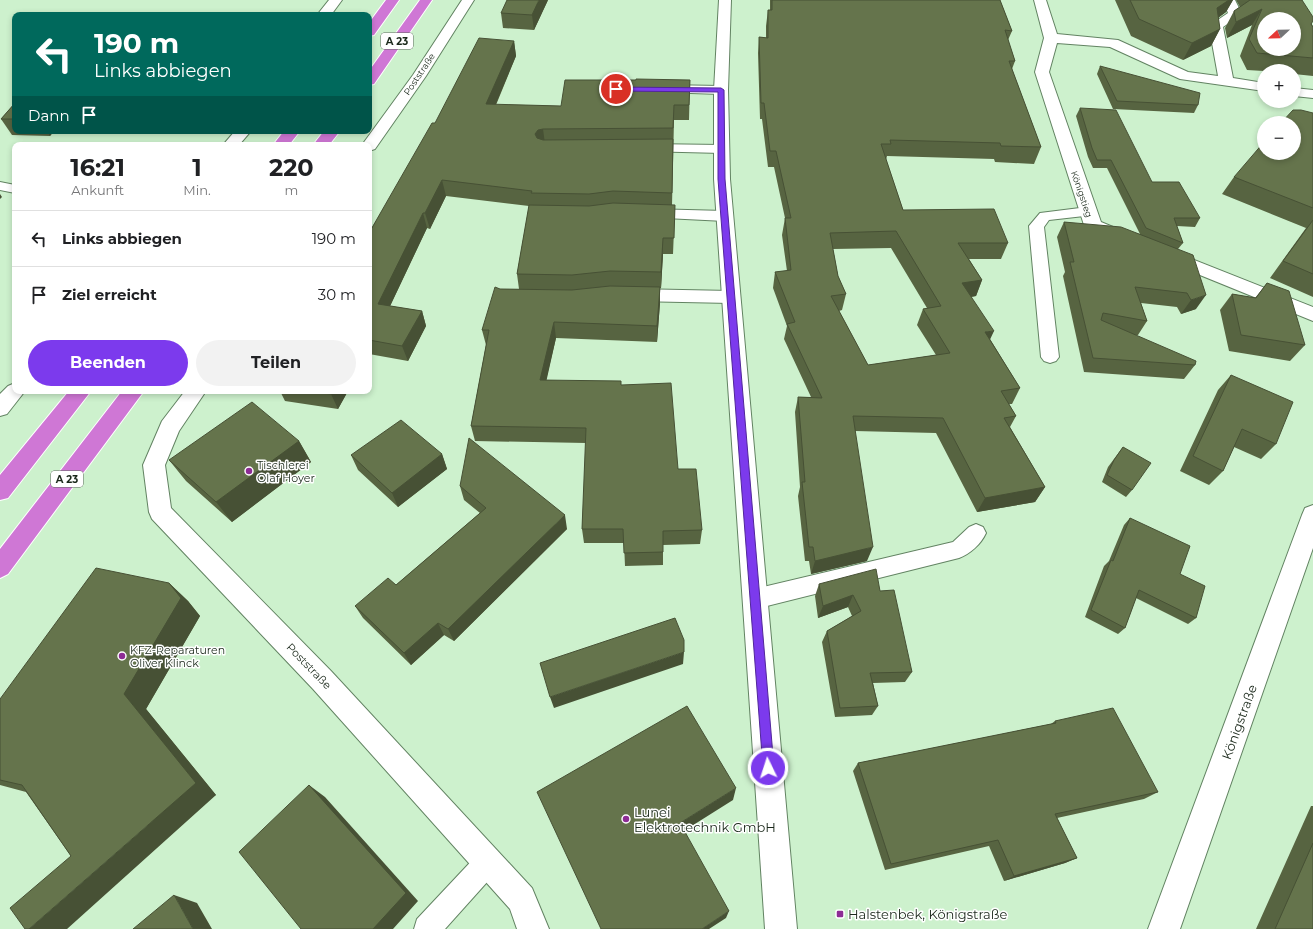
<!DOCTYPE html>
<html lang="de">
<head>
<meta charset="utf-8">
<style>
	:root { --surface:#fff; --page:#f2f2f2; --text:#202124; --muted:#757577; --line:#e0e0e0; --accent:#7c3aed }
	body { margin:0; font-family:Montserrat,sans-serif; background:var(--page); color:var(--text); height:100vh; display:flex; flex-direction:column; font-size:15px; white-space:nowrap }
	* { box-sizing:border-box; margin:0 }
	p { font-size:13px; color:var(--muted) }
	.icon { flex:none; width:22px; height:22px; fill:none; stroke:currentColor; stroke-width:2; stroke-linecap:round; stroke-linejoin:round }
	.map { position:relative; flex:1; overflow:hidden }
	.drawer { position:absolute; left:12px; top:142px; width:360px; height:252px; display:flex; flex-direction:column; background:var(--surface); border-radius:8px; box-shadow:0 2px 6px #0003 }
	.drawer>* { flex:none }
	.guide { position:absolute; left:12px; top:12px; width:360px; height:122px; border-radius:8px; box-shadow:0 2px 6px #0003; background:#00695c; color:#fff; overflow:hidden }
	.needle { width:26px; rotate:248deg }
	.controls { position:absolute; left:1257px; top:12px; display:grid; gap:8px }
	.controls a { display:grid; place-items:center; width:44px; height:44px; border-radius:50%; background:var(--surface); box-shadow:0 2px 6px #0003; font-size:20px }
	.pin { position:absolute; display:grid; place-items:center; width:34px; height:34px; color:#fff; margin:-17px; border:2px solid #fff; border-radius:50%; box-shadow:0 1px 4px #0007 }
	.me { position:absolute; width:44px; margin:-22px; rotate:356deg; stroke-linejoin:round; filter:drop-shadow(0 0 3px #0008) }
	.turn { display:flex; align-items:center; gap:14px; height:84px; padding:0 16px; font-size:18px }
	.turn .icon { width:52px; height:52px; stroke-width:2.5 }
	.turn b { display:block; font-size:28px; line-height:34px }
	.then { display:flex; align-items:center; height:38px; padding:0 16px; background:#0003; gap:8px; font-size:15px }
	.eta { display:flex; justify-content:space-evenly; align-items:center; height:68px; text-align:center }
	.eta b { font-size:24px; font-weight:700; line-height:28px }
	.cta { display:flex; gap:8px; margin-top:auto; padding:8px 16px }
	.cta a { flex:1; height:46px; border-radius:24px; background:var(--accent); color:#fff; font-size:16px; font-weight:700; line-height:46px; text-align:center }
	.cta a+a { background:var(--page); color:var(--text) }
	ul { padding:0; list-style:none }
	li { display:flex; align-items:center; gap:12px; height:56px; padding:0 16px; border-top:1px solid var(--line) }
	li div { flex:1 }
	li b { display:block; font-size:15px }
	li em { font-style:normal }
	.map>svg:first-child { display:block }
</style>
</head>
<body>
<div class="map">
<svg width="1313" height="929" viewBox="0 0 1313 929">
	<rect width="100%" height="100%" fill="#cdf1cd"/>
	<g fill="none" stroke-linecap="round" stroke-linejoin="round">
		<!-- lane casing -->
		<g stroke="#628362" stroke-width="2">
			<path id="lane" d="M664,85L721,86L725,87L727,90L725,93L721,94L660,92L658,89L660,86Z
				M647,144L722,145L727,146L729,149L727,152L722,153L642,151L640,148L642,145Z
				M0,182L15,185V193L0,190Z
				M1088,207L1093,209L1095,212L1093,215L1049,220L1044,227L1059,357L1056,361L1050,363L1044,361L1041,357L1029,226L1040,213Z
				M650,209L725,211L730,213L732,216L730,219L725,221L645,217L643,214L645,211Z
				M634,289L731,291L737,293L739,297L737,301L731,303L634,301L628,299L626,295L628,291Z
				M976,524L983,527L986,533C981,544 970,554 959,558L755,609L747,606L744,599L747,592L755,589L953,542L969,527Z
				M488,849L497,853L501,862L497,871L445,929H414L417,919L479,853Z"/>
		</g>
		<!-- street casing -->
		<g stroke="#628362" stroke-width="2">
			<path id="street" d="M329,0H342L331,15H317Z
				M462,0H474L426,76L375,149L369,151V145H362L413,75Z
				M1034,0H1046L1057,34L1118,40L1188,72L1218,76L1209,26L1228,13L1223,0H1235L1242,14L1223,27L1233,78L1264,83V91L1180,79L1110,47L1057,43L1049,72L1101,222L1125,232L1128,236L1125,240C1113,243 1099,234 1087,229L1084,225L1035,72L1044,38Z
				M1294,88L1313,90V98L1294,96Z
				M235,131H251L239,145H223Z
				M1169,250L1313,307V321L1163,260L1160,256L1163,252Z
				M15,383V391H25L7,414L0,416V394L8,386Z
				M185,391H206L179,431L165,465L171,508L331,671L532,888L549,929H517L510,909L313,689L152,519L149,512L143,465L162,421Z
				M1313,505V548L1180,929H1148L1302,515L1305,508Z"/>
		</g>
		<!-- secondary casing -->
		<g stroke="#628362" stroke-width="2">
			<path id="secondary" d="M719,0H731L728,90L730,179L797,929H765L714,179V90Z"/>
		</g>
		<!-- highway casing -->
		<g stroke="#fff" stroke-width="2">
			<path id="highway" d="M386,0H399L374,35L369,36V23Z
				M420,0H432L374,84L369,85V71Z
				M284,131H300L289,145H273Z
				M324,131H340L329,145H313Z
				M69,391H91L8,498L0,500V475Z
				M122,391H144L8,574L0,578V549Z"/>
		</g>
		<!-- lane -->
		<use href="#lane" fill="#fff" fill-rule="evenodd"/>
		<!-- street -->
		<use href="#street" fill="#fff" fill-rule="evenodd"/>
		<!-- secondary -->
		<use href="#secondary" fill="#fff" fill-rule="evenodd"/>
		<!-- highway -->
		<use href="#highway" fill="#cf77d5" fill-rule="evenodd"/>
	</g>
	<!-- wall -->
	<path fill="#576441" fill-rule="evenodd" d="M548,0L534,30L503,28L501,13Z
		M770,0H1000L1012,31L1008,40L1015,61L1012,69L1041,147L1034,164L995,162L994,159L887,156L886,160L903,210L1008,243L1001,259H969L982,280L976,296L971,297L990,339L1020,388L1012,404H1009L1016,416L1010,427L1045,487L1035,502L977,512L936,433L855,431L867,561L811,574L809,561H805L798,496L800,487L795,412L798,397H811L784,339L787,326L773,288L775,272L787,271L782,235L785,218L774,167H768L762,119H760L758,53L759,37L766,38V26L768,10H770ZM891,248L927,308L923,309L917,325L936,355L868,365L839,311L842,310L846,294L838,276L833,249Z
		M1115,0H1233L1226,12L1218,18L1220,29L1211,46L1183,60L1131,36Z
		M1236,0H1302L1313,27V76L1294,74V71H1264L1247,70L1240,56L1252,25L1227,38L1225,28L1234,11L1240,7Z
		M514,41L516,56L496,105L561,106L636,80H690L689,120H674L672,205H675L673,254H663L661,288H660V303L657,342L556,338L546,380L621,385L678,469L702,530L700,544L663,545V565L625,566L624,543H584L582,529L586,443L475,441L471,426L486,345L482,330L500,289H519L517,274L529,206L446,196L430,229L427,228L390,306L422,311L426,326L408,361L369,354V233L435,123Z
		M1100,66L1198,105L1194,113L1113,109L1097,74Z
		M15,103V131H54L50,136L12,135L1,119Z
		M1080,108L1152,182L1200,218L1195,227L1177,226L1183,243L1178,249L1196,309L1181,314L1177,307L1141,303L1147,321L1138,335H1134L1195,365L1184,379L1084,372L1063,276L1065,272L1057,237L1064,222L1140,234L1107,168H1093L1088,157L1076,116Z
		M1313,113V297L1270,278L1306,228L1222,194L1234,177Z
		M1267,283L1305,345L1290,361L1229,351L1220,310L1232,294L1255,298Z
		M1231,375L1276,444L1261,459L1234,447L1223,471L1209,485L1180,471L1218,390Z
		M280,391H348L338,409L285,401Z
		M299,441L311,462L232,522L186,481L169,460Z
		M1123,447L1132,490L1126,497L1102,482L1108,467Z
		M442,454L447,469L398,507L358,470L351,455Z
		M460,486L567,529L454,641L444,635L411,665L363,618L355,606L396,585L480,513L464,500Z
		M1130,518L1180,574L1196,618L1188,624L1136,598L1125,628L1118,634L1085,617L1104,566L1109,561L1124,525Z
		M169,583L188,601L200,616L146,709L216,795L71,856L26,792L0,785V699Z
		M819,584L880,591L912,672L905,682L873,683L878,706L872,715L835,717L822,642L827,631L852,616L848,607L818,618L815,596Z
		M1055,721L1158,792L1144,799L1057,818L1077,858L1065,863L1004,881L989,846L885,870L853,771L858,763L1051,724Z
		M1311,806H1313V929H1256Z"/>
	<!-- shaded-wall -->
	<path fill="#475135" d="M539,0H548L534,30L532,15Z
		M1229,0H1233L1226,12L1208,25L1217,8Z
		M1262,9L1252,25L1227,38L1236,22Z
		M1220,29L1211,46L1183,60L1192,43Z
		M514,41L516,56L489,120L486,104Z
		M543,129L545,144L540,146L535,134L538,130Z
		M47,131H54L50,136Z
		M442,180L446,196L430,229L425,213Z
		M0,194L2,197L0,199Z
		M423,213L427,228L384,319L378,304Z
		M663,238V254L661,288V272Z
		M982,280L976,296L956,299L962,283Z
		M660,287V303L657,342V326Z
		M1206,295L1196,309L1181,314L1191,300Z
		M422,311L426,326L408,361L402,346Z
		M554,322L556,338L543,396L540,380Z
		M994,331L987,346L985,332Z
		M332,391H348L338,409L331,394Z
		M299,441L311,462L232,522L216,502Z
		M442,454L447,469L398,507L392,493Z
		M1045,487L1035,502L977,512L985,498Z
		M565,515L567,529L454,641L448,629Z
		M873,547L867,561L811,574L815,561Z
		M169,583L188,601L200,616L146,709L216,795L67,929H29L196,783L124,694Z
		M853,595L848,607L818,618L823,606Z
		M438,623L444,635L411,665L404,653Z
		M684,652L683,664L554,708L550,697Z
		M309,785L325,797L418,901L393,929H373Z
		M736,788L733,800L679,834L680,823Z
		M1077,858L1065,863L1004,881L1014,876Z
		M174,895L197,903L212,929H193Z
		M729,911L726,918L709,929H702Z"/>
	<!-- building -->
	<path fill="#65744c" stroke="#475135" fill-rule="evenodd" d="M507,0H539L532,15L501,13Z
		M772,0H1000L1012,31L1005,30L1015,61H1009L1041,147L1001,146L1000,143L890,140L891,144H881L903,210L994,209L1008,243H958L982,280L962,283L994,331L985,332L1020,388L1001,391L1016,416L1004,418L1045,487L985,498L943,418L853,416L873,547L815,561L813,547H809L802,482H805L798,397L822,398L787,324L795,322L775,272L791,270L785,218H791L776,151H770L764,103H761L759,37L768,38V10H772ZM896,231L941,306L923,309L950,353L868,365L831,296L846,294L838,276L830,233Z
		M1130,0H1229L1217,8L1220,29L1192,43L1139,19Z
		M1250,0H1302L1313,17V21L1311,24L1313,27V58L1257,53L1249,39L1262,9L1236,22L1234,11ZM1264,19H1294V49H1264Z
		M479,38L514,41L486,104L561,106L565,80H636V79L690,80L689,105H674L673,128L543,129L538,130L535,134L537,138L543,140L673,139L672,193L613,191L589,194L531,193L532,191L442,180L425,213H423L378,304L422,311L402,346L369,340V233L432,123H435Z
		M1100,66L1200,93L1198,105L1117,101Z
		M15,103V119H1Z
		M1080,108L1116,110L1152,182H1179L1200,218H1174L1183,243L1146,228L1111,160H1097L1092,148Z
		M1293,110H1301L1313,113V208L1234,177L1264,142V153H1294V123H1281Z
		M613,203L675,205L674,238H663L661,272L610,271L572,275L517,274L529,205L589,206Z
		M1313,220V274L1283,261Z
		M1064,222L1121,227L1193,255L1206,295L1191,300L1187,293L1135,287L1147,321L1103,313L1101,320L1196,361L1195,365L1093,358L1070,262H1074Z
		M1267,283L1289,291L1305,345L1241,335L1232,294L1256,298Z
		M610,286L660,287L657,326L554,322L540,380L621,381V385L671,383L678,469H696L702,530L663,531V552L624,553L623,529H582L586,428L471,426L489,330H482L495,287L500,289L572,290Z
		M1231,375L1293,402L1276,444L1242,429L1223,471L1193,456Z
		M309,391H332L331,394Z
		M252,402L299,441L216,502L169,460Z
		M401,420L442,454L392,493L351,455Z
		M469,438L565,515L448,629L438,623L404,653L355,606L388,578L396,585L486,508L460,486Z
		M1123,447L1151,463L1132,490L1107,475L1114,460Z
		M1130,518L1190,546L1180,574L1205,586L1196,618L1139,590L1125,628L1091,610L1111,560L1113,561Z
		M96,568L169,583L181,598L124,694L196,783L29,929H25L10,908L71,856L22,785L0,780V699Z
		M876,569L880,591L894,590L912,672L870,673L878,706L840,708L827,631L861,611L853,595L823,606L819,584Z
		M675,618L684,640V652L550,697L540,663Z
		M687,706L736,788L680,823L729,911L702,929H601L537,792Z
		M1113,708L1158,792L1055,814L1077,858L1014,876L998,840L891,864L858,763L1056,723L1055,721Z
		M309,785L406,893L373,929H301L239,852Z
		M1313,843V929H1275Z
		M174,895L193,929H133Z"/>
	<!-- route -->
	<path fill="#7c3aed" stroke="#51269a" d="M614,87L721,88L724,90L725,179L774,768L772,772L768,773L764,772L763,768L718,179V92L616,91L614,90Z"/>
	<!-- markers -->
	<g fill="#8d2c95" stroke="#fff" stroke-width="1.5">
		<circle cx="249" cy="471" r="4"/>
		<circle cx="122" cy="656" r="4"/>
		<circle cx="626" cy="819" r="4"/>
		<rect x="836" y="910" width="8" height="8" rx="2"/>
	</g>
	<g text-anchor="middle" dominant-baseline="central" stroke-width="3" stroke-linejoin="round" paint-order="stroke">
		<!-- far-street labels -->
		<g font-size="9" fill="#1a281a" stroke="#fff">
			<text transform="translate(419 74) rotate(-56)">Poststraße</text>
			<text transform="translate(1082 194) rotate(71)">Königstieg</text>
		</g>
		<!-- shield labels -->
		<g fill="#fff" stroke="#5f685f" stroke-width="1">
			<rect x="381" y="33" width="32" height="16" rx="3"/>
			<rect x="51" y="471" width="32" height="16" rx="3"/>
		</g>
		<g font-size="10" font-weight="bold" fill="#1a281a">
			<text x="397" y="41">A 23</text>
			<text x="67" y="479">A 23</text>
		</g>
		<!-- poi labels -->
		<g font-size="11" fill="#1a281a" stroke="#fff" text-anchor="start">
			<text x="257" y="465">Tischlerei<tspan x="257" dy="13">Olaf Hoyer</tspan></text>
			<text x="130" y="650">KFZ-Reparaturen<tspan x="130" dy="13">Oliver Klinck</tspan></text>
		</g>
		<!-- street labels -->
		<g font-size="11" fill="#1a281a" stroke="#fff">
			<text transform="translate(309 666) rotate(46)">Poststraße</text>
		</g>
		<!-- near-street labels -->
		<g font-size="13" fill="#1a281a" stroke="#fff">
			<text transform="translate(1239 722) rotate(-70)">Königstraße</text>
		</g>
		<!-- near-poi labels -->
		<g font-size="13" fill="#1a281a" stroke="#fff" text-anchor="start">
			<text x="634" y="812">Lunei<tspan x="634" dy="15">Elektrotechnik GmbH</tspan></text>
			<text x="848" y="914">Halstenbek, Königstraße</text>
		</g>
	</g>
</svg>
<div class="controls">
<a><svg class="needle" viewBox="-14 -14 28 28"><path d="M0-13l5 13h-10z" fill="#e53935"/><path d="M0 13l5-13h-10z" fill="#757577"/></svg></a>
<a>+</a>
<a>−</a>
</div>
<div class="pin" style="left:616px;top:89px;background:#d93025"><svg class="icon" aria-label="arrive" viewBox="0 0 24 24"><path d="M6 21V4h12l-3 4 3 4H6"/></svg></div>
<svg class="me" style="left:768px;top:768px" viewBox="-20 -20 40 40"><circle r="17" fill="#7c3aed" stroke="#fff" stroke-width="3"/><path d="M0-11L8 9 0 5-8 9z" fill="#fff"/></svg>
<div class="guide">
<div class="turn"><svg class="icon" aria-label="left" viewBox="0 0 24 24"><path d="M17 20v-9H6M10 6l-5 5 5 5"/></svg><div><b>190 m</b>Links abbiegen</div></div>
<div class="then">Dann<svg class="icon" aria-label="arrive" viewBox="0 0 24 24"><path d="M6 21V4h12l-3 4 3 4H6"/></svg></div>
</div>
<section class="drawer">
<div class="eta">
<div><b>16:21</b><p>Ankunft</p></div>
<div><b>1</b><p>Min.</p></div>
<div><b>220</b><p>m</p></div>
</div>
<ul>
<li><svg class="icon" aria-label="left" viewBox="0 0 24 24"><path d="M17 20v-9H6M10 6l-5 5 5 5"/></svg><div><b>Links abbiegen</b></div><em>190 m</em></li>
<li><svg class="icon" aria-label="arrive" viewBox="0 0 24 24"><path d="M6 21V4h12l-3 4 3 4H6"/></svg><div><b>Ziel erreicht</b></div><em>30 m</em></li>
</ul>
<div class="cta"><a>Beenden</a><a>Teilen</a></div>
</section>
</div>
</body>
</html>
